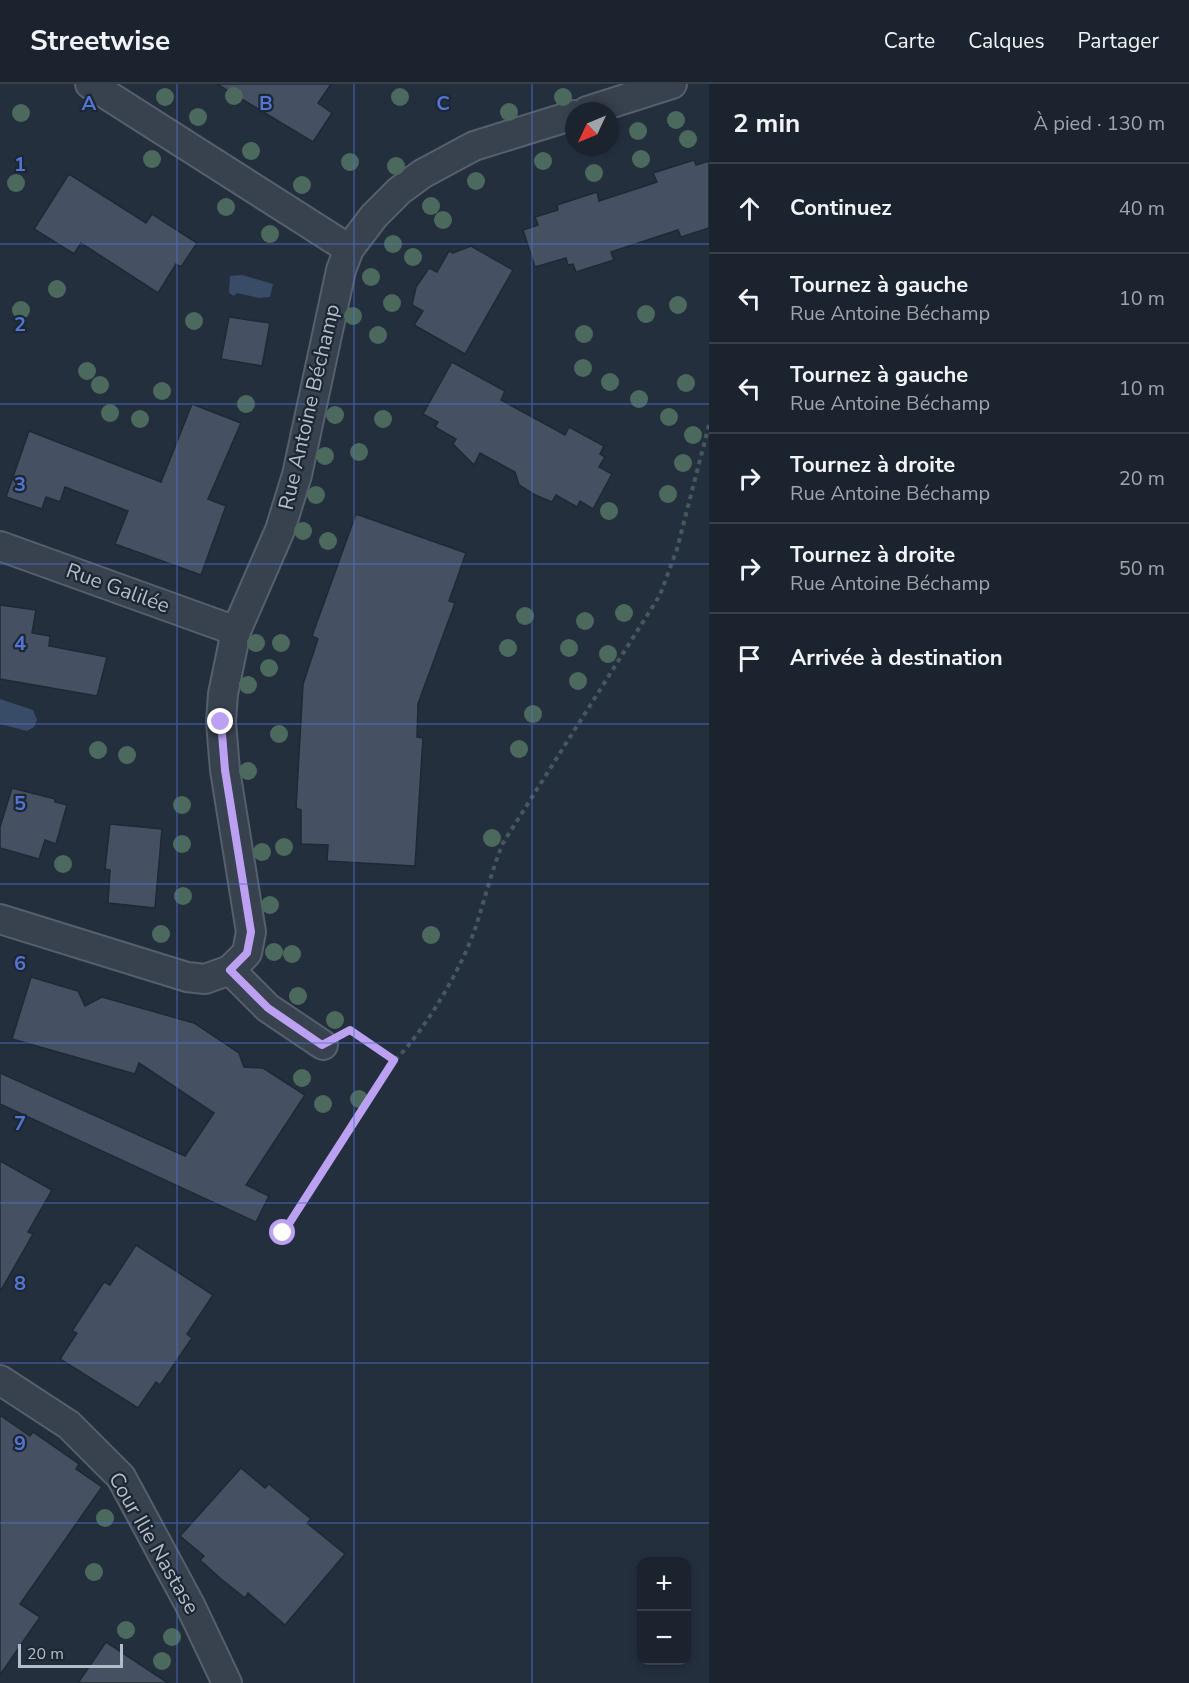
<!DOCTYPE html>
<html lang="fr">
<meta charset="utf-8">
<style>
body{margin:0;font-family:"Nunito Sans",sans-serif;background:#282f3a;color:#f1f3f6}
.controls{position:absolute;right:18px;bottom:18px;display:grid;overflow:hidden;border-radius:12px;box-shadow:0 3px 9px #0003}
.controls button{width:54px;height:54px;display:grid;place-items:center;padding:0;border:0;border-bottom:2px solid #39404a;background:#1b232e;color:#f1f3f6;font:30px sans-serif}
.compass{position:absolute;left:565px;top:18px;width:54px;height:54px;border-radius:50%;background:#1b232e;box-shadow:0 3px 9px #0003;rotate:226deg}
.scale{position:absolute;left:18px;bottom:15px;width:105px;box-sizing:border-box;padding-left:6px;border:3px solid #b4bcc9;border-top:0;font-size:16px;line-height:21px;white-space:nowrap;color:#b4bcc9;-webkit-text-stroke:4px #1d2633;paint-order:stroke}
.stop{position:absolute;width:18px;height:18px;margin:-14px;border:4px solid #bca0f2;border-radius:50%;background:#fff}
.stop.end{background:#bca0f2;border-color:#fff;box-shadow:0 2px 6px #0008}
.list{margin:0;padding:0;list-style:none}
h2{display:flex;justify-content:space-between;align-items:center;height:78px;margin:0;padding:0 24px;font-size:26px}
h2 small{font-size:20px;font-weight:400;color:#a0a4aa}
.list li{display:grid;grid-template-columns:39px 1fr auto;gap:18px;align-items:center;box-sizing:border-box;height:90px;padding:0 24px;border-top:2px solid #39404a}
.list b{display:block;font-size:22px;white-space:nowrap}
.list p{margin:0;font-size:20px;white-space:nowrap;color:#a0a4aa}
.list em{font-size:20px;font-style:normal;color:#a0a4aa}
.icon{flex:none;width:33px;height:33px;fill:none;stroke:currentColor;stroke-width:2;stroke-linecap:round;stroke-linejoin:round}
.map{position:relative;flex:none;width:709px;height:1599px;overflow:hidden}
header{display:flex;align-items:center;gap:36px;box-sizing:border-box;height:84px;padding:0 30px;background:#1b232e;border-bottom:2px solid #39404a}
header strong{font-size:28px}
nav{display:flex;gap:33px;margin-inline-start:auto;font-size:21px}
main{display:flex}
aside{flex:1;background:#1b232e}
.map>svg:first-child{display:block}
.water{fill:#394c67}
.building{fill:#455162;stroke:#1f2835;stroke-width:1.5}
.lines{fill:none;stroke-linecap:round;stroke-linejoin:round}
.minor-casing{stroke:#565f6c;stroke-width:32}
.path{stroke:#44595c;stroke-width:4;stroke-dasharray:4.5 4.5;stroke-linecap:butt}
.minor{stroke:#38414e;stroke-width:28}
.tree{fill:#4b6a5d}
.route{stroke:#bca0f2;stroke-width:8}
.grid{fill:none;stroke:#5274d3;stroke-width:1.5;stroke-opacity:0.55}
.labels{text-anchor:middle;stroke-width:4.5;stroke-linejoin:round;paint-order:stroke}
.street-label{font-size:21px;fill:#b4bcc9;stroke:#1d2633}
.grid-label{font-size:20px;text-anchor:middle;font-weight:bold;fill:#5274d3;stroke:#1d2633;stroke-width:4.5;stroke-linejoin:round;paint-order:stroke}
</style>
<header>
<strong>Streetwise</strong>
<nav><a>Carte</a><a>Calques</a><a>Partager</a></nav>
</header>
<main>
<div class="map">
<svg width="709" height="1599" viewBox="0 0 709 1599">
<rect width="100%" height="100%" fill="#242f3e"/>
<g class="water">
<path d="M242 191 273 200 270 213 259 214 237 209 234 212 229 209 230 192Z"/>
<path d="M0 615 33 626 37 636 34 643 27 647 0 640Z"/>
</g>
<g class="building">
<path d="M217 0H331L318 19 332 29 313 58Z"/>
<path d="M694 76 696 81 709 77V144L681 153 678 146 611 168 614 176 576 188 573 180 568 181 566 174 535 183 523 146 538 141 535 133 558 126 557 121 597 108 599 117 657 98 653 89Z"/>
<path d="M69 90 146 139 152 130 197 159 181 183 176 180 158 209 81 159 74 170 34 145Z"/>
<path d="M471 162 513 186 465 270 414 241 423 227 412 221 416 203 429 184 437 188 449 167 453 169Z"/>
<path d="M229 233 270 239 262 282 221 275Z"/>
<path d="M452 278 505 307 501 316 565 351 569 343 604 362 600 370 605 373 599 383 612 390 593 425 580 417 577 423 556 411 552 418 535 411 519 401 515 388 480 369 474 381 453 360 456 355 435 343 438 338 423 330Z"/>
<path d="M192 320 241 339 208 415 226 422 201 491 115 460 128 427 65 403 60 418 46 413 42 425 6 413 29 347 161 398Z"/>
<path d="M356 430 466 469 449 517 455 519 418 620 417 653 423 654 415 782 327 777 328 761 301 760V726L296 724 303 600 318 555 312 552Z"/>
<path d="M0 521 36 526 32 549 50 552 49 562 107 573 97 612 0 595Z"/>
<path d="M12 704 55 715V718L67 721 56 760 45 756 39 775 0 764V743Z"/>
<path d="M110 740 162 745 155 824 108 819 110 786 105 785Z"/>
<path d="M31 893 78 907 85 922 102 913 194 939 239 969 244 983 263 984 305 1011 246 1101 269 1112 256 1138 0 1020V989L185 1072 214 1029 139 979 135 990 12 955Z"/>
<path d="M0 1077 52 1106 28 1148 33 1150 0 1208Z"/>
<path d="M136 1161 213 1211 187 1250 192 1254 160 1301 156 1298 138 1324 60 1275 77 1249 72 1247 104 1198 110 1201Z"/>
<path d="M0 1331 30 1352 33 1348 79 1380 76 1385 102 1403 20 1520 40 1533 0 1591Z"/>
<path d="M241 1384 265 1404 269 1400 311 1435 307 1439 345 1470 285 1541 248 1509 245 1514 221 1495 200 1476 204 1472 180 1452Z"/>
<path d="M106 1558 168 1599H78Z"/>
</g>
<g class="lines">
<g class="minor-casing">
<g id="minor">
<path d="M90 0 349 165"/>
<path d="M587 27 672 0"/>
<path d="M0 462 236 547"/>
<path d="M0 835 187 893 205 895 230 886"/>
<path d="M323 961 268 924 230 886 247 869 251 848 225 686 221 638 223 610 236 547 280 446 297 391 341 186 349 165 374 132 399 107 422 90 474 62 574 31"/>
<path d="M0 1296 69 1341 121 1393 190 1521 227 1599"/>
</g>
</g>
<g class="path">
<path d="M353 948 395 976"/>
<path d="M283 1150 395 976C425 947 463 882 476 842 485 814 492 786 503 759L660 511 677 465 709 341"/>
</g>
<use href="#minor" class="minor"/>
</g>
<g class="tree">
<circle cx="234" cy="12" r="9"/>
<circle cx="165" cy="13" r="9"/>
<circle cx="400" cy="13" r="9"/>
<circle cx="563" cy="13" r="9"/>
<circle cx="509" cy="28" r="9"/>
<circle cx="21" cy="29" r="9"/>
<circle cx="198" cy="33" r="9"/>
<circle cx="676" cy="36" r="9"/>
<circle cx="638" cy="47" r="9"/>
<circle cx="688" cy="55" r="9"/>
<circle cx="251" cy="67" r="9"/>
<circle cx="152" cy="75" r="9"/>
<circle cx="641" cy="75" r="9"/>
<circle cx="543" cy="77" r="9"/>
<circle cx="350" cy="78" r="9"/>
<circle cx="396" cy="82" r="9"/>
<circle cx="594" cy="89" r="9"/>
<circle cx="476" cy="97" r="9"/>
<circle cx="16" cy="99" r="9"/>
<circle cx="302" cy="101" r="9"/>
<circle cx="431" cy="122" r="9"/>
<circle cx="226" cy="123" r="9"/>
<circle cx="443" cy="136" r="9"/>
<circle cx="270" cy="150" r="9"/>
<circle cx="393" cy="160" r="9"/>
<circle cx="413" cy="173" r="9"/>
<circle cx="371" cy="193" r="9"/>
<circle cx="57" cy="205" r="9"/>
<circle cx="392" cy="219" r="9"/>
<circle cx="678" cy="221" r="9"/>
<circle cx="21" cy="226" r="9"/>
<circle cx="646" cy="230" r="9"/>
<circle cx="353" cy="232" r="9"/>
<circle cx="194" cy="237" r="9"/>
<circle cx="584" cy="250" r="9"/>
<circle cx="378" cy="251" r="9"/>
<circle cx="583" cy="284" r="9"/>
<circle cx="87" cy="287" r="9"/>
<circle cx="610" cy="298" r="9"/>
<circle cx="686" cy="299" r="9"/>
<circle cx="100" cy="301" r="9"/>
<circle cx="162" cy="307" r="9"/>
<circle cx="639" cy="315" r="9"/>
<circle cx="246" cy="320" r="9"/>
<circle cx="110" cy="329" r="9"/>
<circle cx="335" cy="331" r="9"/>
<circle cx="669" cy="333" r="9"/>
<circle cx="140" cy="335" r="9"/>
<circle cx="383" cy="335" r="9"/>
<circle cx="693" cy="351" r="9"/>
<circle cx="359" cy="368" r="9"/>
<circle cx="325" cy="372" r="9"/>
<circle cx="683" cy="379" r="9"/>
<circle cx="668" cy="410" r="9"/>
<circle cx="316" cy="411" r="9"/>
<circle cx="609" cy="427" r="9"/>
<circle cx="303" cy="447" r="9"/>
<circle cx="328" cy="457" r="9"/>
<circle cx="624" cy="529" r="9"/>
<circle cx="525" cy="532" r="9"/>
<circle cx="585" cy="537" r="9"/>
<circle cx="256" cy="559" r="9"/>
<circle cx="281" cy="559" r="9"/>
<circle cx="508" cy="564" r="9"/>
<circle cx="569" cy="564" r="9"/>
<circle cx="608" cy="570" r="9"/>
<circle cx="269" cy="584" r="9"/>
<circle cx="578" cy="597" r="9"/>
<circle cx="248" cy="601" r="9"/>
<circle cx="533" cy="630" r="9"/>
<circle cx="279" cy="650" r="9"/>
<circle cx="519" cy="665" r="9"/>
<circle cx="98" cy="666" r="9"/>
<circle cx="127" cy="671" r="9"/>
<circle cx="248" cy="687" r="9"/>
<circle cx="182" cy="721" r="9"/>
<circle cx="492" cy="754" r="9"/>
<circle cx="182" cy="760" r="9"/>
<circle cx="284" cy="763" r="9"/>
<circle cx="262" cy="768" r="9"/>
<circle cx="63" cy="780" r="9"/>
<circle cx="183" cy="812" r="9"/>
<circle cx="270" cy="821" r="9"/>
<circle cx="161" cy="850" r="9"/>
<circle cx="431" cy="851" r="9"/>
<circle cx="274" cy="868" r="9"/>
<circle cx="292" cy="870" r="9"/>
<circle cx="298" cy="912" r="9"/>
<circle cx="335" cy="936" r="9"/>
<circle cx="302" cy="994" r="9"/>
<circle cx="359" cy="1015" r="9"/>
<circle cx="323" cy="1020" r="9"/>
<circle cx="105" cy="1434" r="9"/>
<circle cx="94" cy="1488" r="9"/>
<circle cx="126" cy="1546" r="9"/>
<circle cx="172" cy="1553" r="9"/>
<circle cx="162" cy="1577" r="9"/>
</g>
<g class="lines">
<path class="route" d="M221 638 225 686 251 848 247 869 230 886 268 924 322 961 350 946 394 976 283 1149"/>
</g>
<path class="grid" d="M177 0V1599M354 0V1599M532 0V1599M0 160H709M0 320H709M0 480H709M0 640H709M0 800H709M0 959H709M0 1119H709M0 1279H709M0 1439H709"/>
<g class="labels">
<g class="street-label">
<text transform="translate(309 323) rotate(-77)" y="7">Rue Antoine Béchamp</text>
<text transform="translate(118 504) rotate(20)" y="7">Rue Galilée</text>
<text transform="translate(154 1459) rotate(60)" y="7">Cour Ilie Nastase</text>
</g>
</g>
<g class="grid-label">
<text x="89" y="26">A</text>
<text x="266" y="26">B</text>
<text x="443" y="26">C</text>
<text x="20" y="87">1</text>
<text x="20" y="247">2</text>
<text x="20" y="407">3</text>
<text x="20" y="566">4</text>
<text x="20" y="726">5</text>
<text x="20" y="886">6</text>
<text x="20" y="1046">7</text>
<text x="20" y="1206">8</text>
<text x="20" y="1366">9</text>
</g>
</svg>
<div class="controls">
<button>+</button>
<button>−</button>
</div>
<svg class="compass" viewBox="-18 -18 36 36"><path d="M0-13l5 13h-10z" fill="#e53935"/><path d="M0 13l5-13h-10z" fill="#a0a4aa"/></svg>
<div class="scale">20 m</div>
<div class="stop" style="left:283px;top:1149px"></div>
<div class="stop end" style="left:221px;top:638px"></div>
</div>
<aside>
<h2>2 min<small>À pied · 130 m</small></h2>
<ul class="list">
<li><svg class="icon" aria-label="ahead" viewBox="0 0 24 24"><path d="M12 20V5M6 11l6-6 6 6"/></svg><div><b>Continuez</b></div><em>40 m</em></li>
<li><svg class="icon" aria-label="left" viewBox="0 0 24 24"><path d="M17 20v-9H6M10 6l-5 5 5 5"/></svg><div><b>Tournez à gauche</b><p>Rue Antoine Béchamp</p></div><em>10 m</em></li>
<li><svg class="icon" aria-label="left" viewBox="0 0 24 24"><path d="M17 20v-9H6M10 6l-5 5 5 5"/></svg><div><b>Tournez à gauche</b><p>Rue Antoine Béchamp</p></div><em>10 m</em></li>
<li><svg class="icon" aria-label="right" viewBox="0 0 24 24"><path d="M7 20v-9h11M14 6l5 5-5 5"/></svg><div><b>Tournez à droite</b><p>Rue Antoine Béchamp</p></div><em>20 m</em></li>
<li><svg class="icon" aria-label="right" viewBox="0 0 24 24"><path d="M7 20v-9h11M14 6l5 5-5 5"/></svg><div><b>Tournez à droite</b><p>Rue Antoine Béchamp</p></div><em>50 m</em></li>
<li><svg class="icon" aria-label="arrive" viewBox="0 0 24 24"><path d="M6 21V4h12l-3 4 3 4H6"/></svg><div><b>Arrivée à destination</b></div></li>
</ul>
</aside>
</main>
